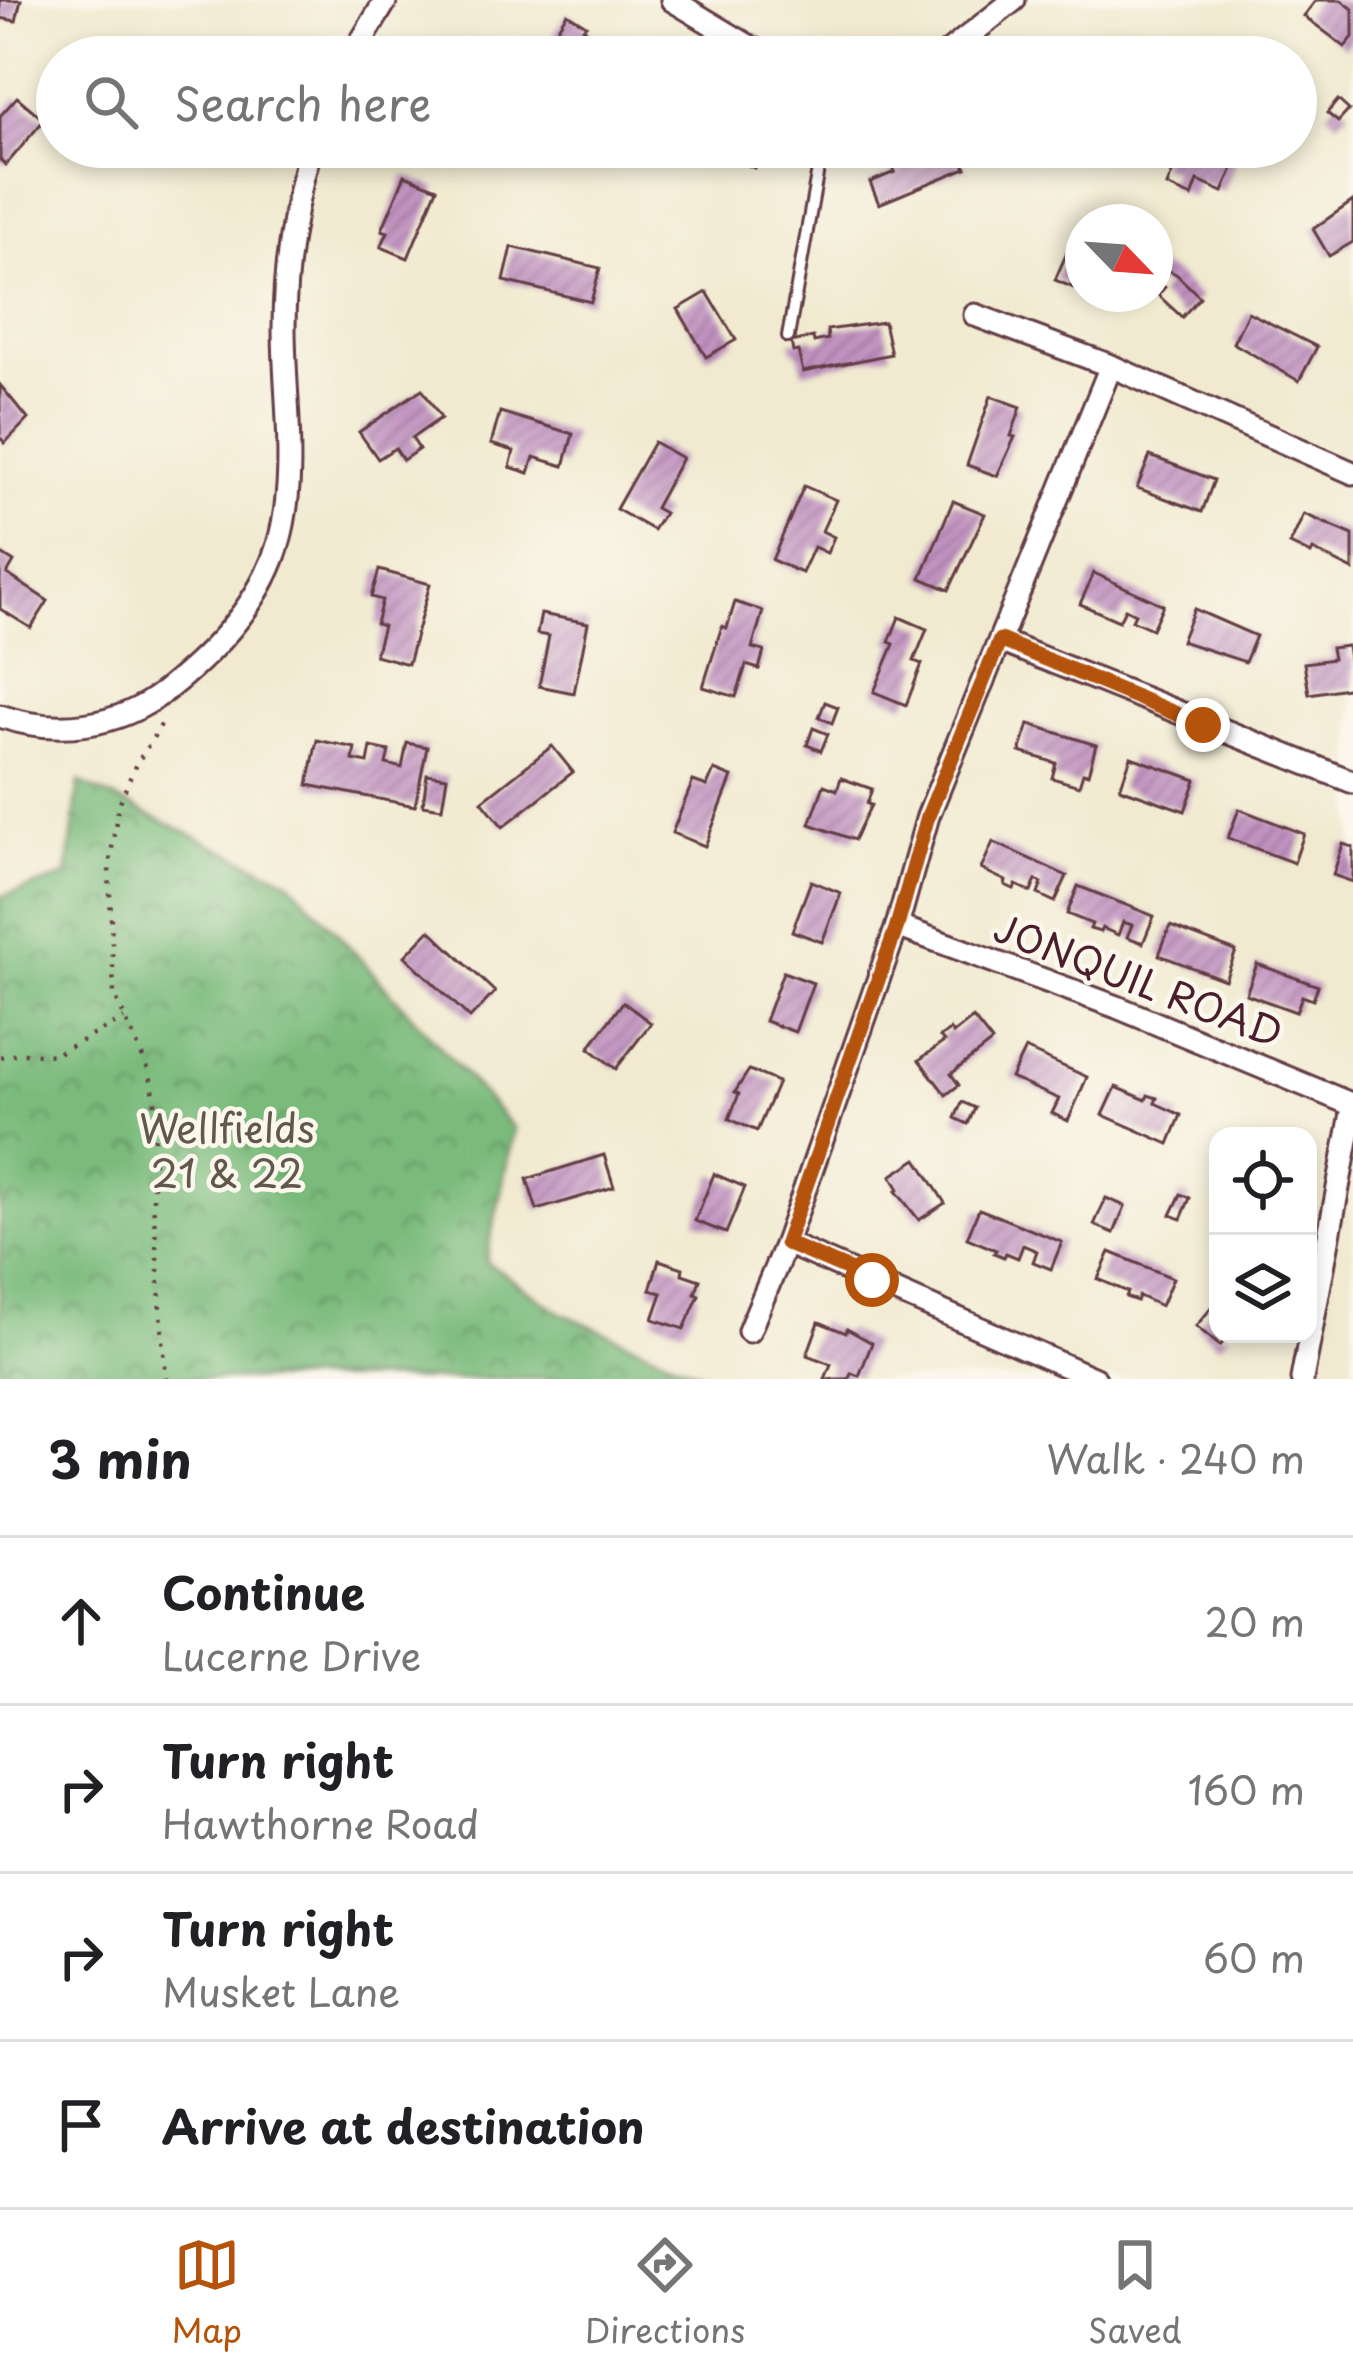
<!DOCTYPE html>
<meta charset="utf-8">
<style>
body{margin:0;font-family:"Playpen Sans",sans-serif;background:#f2f2f2;color:#202124}
.controls{position:absolute;right:36px;bottom:36px;display:grid;overflow:hidden;border-radius:24px;box-shadow:0 6px 18px #0003}
.controls button{width:108px;height:108px;display:grid;place-items:center;padding:0;border:0;border-bottom:3px solid #e0e0e0;background:#fff;color:#202124;font:60px sans-serif}
.compass{position:absolute;left:1065px;top:204px;width:108px;height:108px;border-radius:50%;background:#fff;box-shadow:0 6px 18px #0003;rotate:115deg}
.stop{position:absolute;width:36px;height:36px;margin:-27px;border:9px solid #b45309;border-radius:50%;background:#fff}
.stop.end{background:#b45309;border-color:#fff;box-shadow:0 3px 12px #0008}
.list{margin:0;padding:0;list-style:none}
h2{display:flex;justify-content:space-between;align-items:center;height:156px;margin:0;padding:0 48px;font-size:51px}
h2 small{font-size:39px;font-weight:400;color:#757577}
.list li{display:grid;grid-template-columns:78px 1fr auto;gap:36px;align-items:center;box-sizing:border-box;height:168px;padding:0 48px;border-top:3px solid #e0e0e0}
.list b{display:block;font-size:45px;white-space:nowrap}
.list p{margin:0;font-size:39px;white-space:nowrap;color:#757577}
.list em{font-size:39px;font-style:normal;color:#757577}
.icon{flex:none;width:66px;height:66px;fill:none;stroke:currentColor;stroke-width:2;stroke-linecap:round;stroke-linejoin:round}
.map{position:relative;flex:none;width:1353px;height:1379px;overflow:hidden}
.search{position:absolute;background:#fff;box-shadow:0 6px 18px #0003;left:36px;right:36px;top:36px;height:132px;display:flex;align-items:center;gap:30px;box-sizing:border-box;padding:0 42px;border-radius:66px;color:#757577;font-size:45px}
.sheet{height:828px;background:#fff}
nav{display:flex;justify-content:space-around;align-items:center;box-sizing:border-box;height:168px;border-top:3px solid #e0e0e0;background:#fff;font-size:33px;color:#757577}
nav a{display:grid;justify-items:center;gap:6px}
nav .on{color:#b45309}
.map>svg:first-child{display:block}
.forest{fill:url(#forest-crowns);stroke:#626d54;stroke-width:3}
.building{fill:url(#building-hatch)}
.lines{fill:none;stroke-linecap:round;stroke-linejoin:round}
.service-casing{stroke:#633d44;stroke-width:16}
.minor-casing{stroke:#633d44;stroke-width:27}
.path{stroke:#633d44;stroke-width:4.5;stroke-dasharray:3 9;stroke-linecap:butt}
.service{stroke:#fff;stroke-width:10}
.minor{stroke:#fff;stroke-width:21}
.route{stroke:#b45309;stroke-width:15}
.labels{text-anchor:middle;stroke-width:9;stroke-linejoin:round;paint-order:stroke}
.street-label{font-size:39px;fill:#4a1f2b;stroke:#fbf7ec}
.park-label{font-size:39px;fill:#61574a;stroke:#fbf7ec}
</style>
<div class="map">
<svg width="1353" height="1379" viewBox="0 0 1353 1379">
<defs>
<pattern id="forest-crowns" width="20" height="18" patternUnits="userSpaceOnUse" patternTransform="scale(3)"><rect width="20" height="18" fill="#7abb7c"/><path d="M2 6a3 3 0 1 1 6 0M12 15a3 3 0 1 1 6 0" fill="none" stroke="#669766"/></pattern>
<pattern id="building-hatch" width="6" height="6" patternUnits="userSpaceOnUse" patternTransform="scale(3)"><rect width="6" height="6" fill="#c193c1"/><path d="M-1 1l2-2M0 6l6-6M5 7l2-2" fill="none" stroke="#9f779d"/></pattern>
</defs>
<rect width="100%" height="100%" fill="#fbf7ec"/>
<filter id="ink" filterUnits="userSpaceOnUse"><feTurbulence type="fractalNoise" baseFrequency=".00833" numOctaves="2"/><feDisplacementMap in="SourceGraphic" scale="24" xChannelSelector="R" yChannelSelector="G"/><feConvolveMatrix kernelMatrix="1 2 1 2 8 2 1 2 1" color-interpolation-filters="sRGB"/></filter>
<filter id="wash" filterUnits="userSpaceOnUse"><feTurbulence type="fractalNoise" baseFrequency=".004" numOctaves="4" result="noise"/><feDisplacementMap in="SourceGraphic" scale="48" xChannelSelector="R" yChannelSelector="G"/><feGaussianBlur stdDeviation="2.7" result="paint"/><feColorMatrix in="noise" values="0 0 0 0 0 0 0 0 0 0 0 0 0 0 0 0 0 1.4 0 .05"/><feComposite in="paint" operator="in"/></filter>
<g filter="url(#wash)">
<rect width="100%" height="100%" fill="#f1ead0"/>
<path class="forest" d="M79 782 290 881 514 1129 486 1262 561 1313 714 1379H0V897L67 876Z"/>
<g id="blocks">
<g class="building">
<path d="M0 0H21L16 21 0 18Z"/>
<path d="M1316 0H1341L1353 9V37L1345 47 1304 16Z"/>
<path d="M567 13 586 25 583 28 628 57H561L565 50 550 40Z"/>
<path d="M451 41 491 57H445Z"/>
<path d="M17 97 44 120 6 165 0 160V116Z"/>
<path d="M1338 100 1349 110 1338 122 1327 113Z"/>
<path d="M708 147H763L754 168Z"/>
<path d="M905 147H958L966 168 879 204 870 182 895 172 887 154Z"/>
<path d="M1166 147H1207L1237 159 1223 192 1198 181 1192 197 1167 186 1173 171 1159 165Z"/>
<path d="M405 175 437 188 408 258 381 247 388 232 382 230Z"/>
<path d="M1353 201V242L1329 256 1313 229Z"/>
<path d="M512 247 600 268 591 302 504 281Z"/>
<path d="M1069 248 1083 254V292L1055 280Z"/>
<path d="M1155 264 1176 274 1200 297 1182 317 1158 295 1165 287 1155 283Z"/>
<path d="M707 292 736 340 706 357 678 309Z"/>
<path d="M1248 312 1317 347 1299 381 1233 343Z"/>
<path d="M884 322 891 354 803 372 798 351 793 352 791 342 813 337 814 342 828 339 827 330Z"/>
<path d="M0 385 28 419 5 443 0 437Z"/>
<path d="M422 389 441 418 412 438 419 449 403 460 395 448 378 459 359 432Z"/>
<path d="M991 396 1021 407 1011 436 1015 437 997 476 967 465Z"/>
<path d="M500 412 573 434 564 466 534 457 529 473 510 467 514 451 491 444Z"/>
<path d="M654 442 682 458 655 508 664 513 653 530 616 509Z"/>
<path d="M1150 456 1214 480 1202 512 1137 488Z"/>
<path d="M804 486 836 500 822 531 834 537 827 553 814 547 802 573 772 560Z"/>
<path d="M953 501 985 514 949 590 921 578Z"/>
<path d="M1304 514 1353 535V570L1313 550 1311 554 1290 544Z"/>
<path d="M0 553 14 562 7 574 48 601 31 628 0 609Z"/>
<path d="M379 570 430 584 408 664 375 655 383 626 376 624 382 600 371 597Z"/>
<path d="M1094 573 1163 605 1152 629 1132 620 1135 614 1125 609 1119 621 1080 604Z"/>
<path d="M735 602 763 611 752 648 764 651 759 669 746 665 736 697 703 687 722 626 727 628Z"/>
<path d="M1194 609 1256 636 1245 662 1181 641Z"/>
<path d="M541 614 588 623 574 693 539 686 549 636 537 634Z"/>
<path d="M899 617 927 629 914 661 922 664 906 705 874 692 894 644 889 642Z"/>
<path d="M1347 646 1349 659 1353 658V687L1309 694 1304 663 1333 659 1331 648Z"/>
<path d="M825 702 838 707 832 723 819 717Z"/>
<path d="M1029 724 1096 745 1088 774 1083 773 1079 786 1052 778 1056 763 1020 752Z"/>
<path d="M813 728 828 734 821 751 807 745Z"/>
<path d="M317 740 355 748 353 760 368 763 371 747 389 751 386 764 402 768 407 743 427 747 415 806 308 785Z"/>
<path d="M552 746 573 772 503 827 482 801Z"/>
<path d="M1131 757 1196 780 1185 811 1120 788Z"/>
<path d="M714 770 732 777 705 846 672 833 693 781 707 786Z"/>
<path d="M427 774 447 777 442 808 423 805Z"/>
<path d="M841 778 872 789 867 804 871 805 854 840 810 824 824 785 837 790Z"/>
<path d="M1239 809 1304 834 1294 863 1228 838Z"/>
<path d="M993 842 1067 876 1055 902 1038 894 1042 883 1036 880 1031 892 1016 885 1014 889 1005 885 1006 881 981 869Z"/>
<path d="M1343 844 1353 847V882L1333 875Z"/>
<path d="M811 881 841 893 822 942 792 931Z"/>
<path d="M1078 886 1154 916 1143 943 1127 937 1132 925 1123 922 1118 935 1102 928 1100 932 1090 929 1092 924 1067 914Z"/>
<path d="M1170 926 1236 951 1225 980 1159 955Z"/>
<path d="M430 930 495 992 470 1018 405 956Z"/>
<path d="M1257 964 1318 986 1313 1000 1302 996 1296 1012 1246 994Z"/>
<path d="M783 972 813 983 795 1032 765 1021Z"/>
<path d="M623 1002 651 1023 616 1069 589 1048Z"/>
<path d="M973 1018 992 1042 951 1074 959 1085 946 1095 919 1060 944 1042 940 1037 950 1030 953 1034Z"/>
<path d="M1025 1049 1087 1077 1068 1121 1052 1113 1059 1099 1011 1078Z"/>
<path d="M749 1070 778 1082 757 1131 729 1119 739 1094 735 1092Z"/>
<path d="M1116 1087 1146 1100 1148 1095 1157 1098 1155 1103 1181 1115 1169 1144 1103 1115Z"/>
<path d="M962 1102 975 1108 968 1124 955 1118Z"/>
<path d="M604 1155 614 1187 537 1210 527 1179Z"/>
<path d="M917 1159 945 1203 919 1220 896 1191 899 1189 891 1176Z"/>
<path d="M714 1174 745 1187 726 1233 695 1221Z"/>
<path d="M1181 1194 1190 1198 1181 1219 1171 1215Z"/>
<path d="M1106 1198 1125 1206 1114 1233 1094 1225Z"/>
<path d="M979 1209 1062 1242 1051 1269 1033 1262 1037 1251 1023 1245 1018 1258 1006 1253 1004 1257 994 1253 996 1250 967 1238Z"/>
<path d="M1110 1252 1173 1278 1161 1306 1139 1296 1137 1301 1126 1297 1128 1292 1098 1279Z"/>
<path d="M659 1260 683 1268 682 1274 700 1280 695 1293 699 1295 684 1329 653 1319 662 1293 650 1290Z"/>
<path d="M1218 1300V1334H1230L1220 1346 1196 1326Z"/>
<path d="M819 1322 846 1333 847 1329 872 1343 859 1376 851 1373 849 1379H825L831 1364 807 1355Z"/>
</g>
</g>
</g>
<g filter="url(#ink)">
<use href="#blocks" fill-opacity="0" stroke="#633d44" stroke-width="3"/>
<g class="lines">
<g class="service-casing">
<path id="service" d="M788 337 822 147"/>
</g>
<g class="minor-casing">
<g id="minor">
<path d="M672 0 767 57"/>
<path d="M352 57 386 0"/>
<path d="M942 57 1014 0"/>
<path d="M975 315 1111 366 1353 473"/>
<path d="M1000 641 1353 782"/>
<path d="M0 716C55 735 118 728 165 691 212 654 258 607 277 548 299 479 284 399 284 328 284 268 294 205 311 147"/>
<path d="M897 926 1117 1007 1353 1105"/>
<path d="M786 1243 1095 1379"/>
<path d="M749 1331 786 1243 897 926 928 816 1111 366"/>
<path d="M1302 1379 1353 1108"/>
</g>
</g>
<g class="path">
<path d="M161 725 134 768 118 807 109 868 114 994 149 1071 155 1099 153 1202 166 1379"/>
<path d="M0 1057 22 1053 54 1055 124 1019"/>
</g>
<use href="#service" class="service"/>
<use href="#minor" class="minor"/>
</g>
</g>
<g class="lines" filter="url(#ink)">
<path class="route" d="M872 1280 786 1243 897 926 928 816 1000 640 1203 725"/>
</g>
<g class="labels">
<g class="street-label">
<text transform="translate(1138 981) rotate(21)" y="14">JONQUIL ROAD</text>
</g>
<g class="park-label">
<text x="227" y="1143">Wellfields<tspan x="227" dy="45">21 &amp; 22</tspan></text>
</g>
</g>
</svg>
<div class="controls">
<button><svg class="icon" aria-label="locate" viewBox="0 0 24 24"><circle cx="12" cy="12" r="6"/><path d="M12 2v4M12 18v4M2 12h4M18 12h4"/></svg></button>
<button><svg class="icon" aria-label="layers" viewBox="0 0 24 24"><path d="M12 4l9 5-9 5-9-5zM3 14l9 5 9-5"/></svg></button>
</div>
<svg class="compass" viewBox="-18 -18 36 36"><path d="M0-13l5 13h-10z" fill="#e53935"/><path d="M0 13l5-13h-10z" fill="#757577"/></svg>
<div class="stop" style="left:872px;top:1280px"></div>
<div class="stop end" style="left:1203px;top:725px"></div>
<div class="search"><svg class="icon" aria-label="search" viewBox="0 0 24 24"><circle cx="10" cy="10" r="6"/><path d="M15 15l6 6"/></svg>Search here</div>
</div>
<section class="sheet">
<h2>3 min<small>Walk · 240 m</small></h2>
<ul class="list">
<li><svg class="icon" aria-label="ahead" viewBox="0 0 24 24"><path d="M12 20V5M6 11l6-6 6 6"/></svg><div><b>Continue</b><p>Lucerne Drive</p></div><em>20 m</em></li>
<li><svg class="icon" aria-label="right" viewBox="0 0 24 24"><path d="M7 20v-9h11M14 6l5 5-5 5"/></svg><div><b>Turn right</b><p>Hawthorne Road</p></div><em>160 m</em></li>
<li><svg class="icon" aria-label="right" viewBox="0 0 24 24"><path d="M7 20v-9h11M14 6l5 5-5 5"/></svg><div><b>Turn right</b><p>Musket Lane</p></div><em>60 m</em></li>
<li><svg class="icon" aria-label="arrive" viewBox="0 0 24 24"><path d="M6 21V4h12l-3 4 3 4H6"/></svg><div><b>Arrive at destination</b></div></li>
</ul>
</section>
<nav>
<a class="on"><svg class="icon" aria-label="map" viewBox="0 0 24 24"><path d="M3 6l6-2 6 2 6-2v14l-6 2-6-2-6 2zM9 4v14M15 6v14"/></svg>Map</a>
<a><svg class="icon" aria-label="directions" viewBox="0 0 24 24"><path d="M12 3l9 9-9 9-9-9zM9 14v-3h6M13 9l2 2-2 2"/></svg>Directions</a>
<a><svg class="icon" aria-label="saved" viewBox="0 0 24 24"><path d="M7 4h10v16l-5-4-5 4z"/></svg>Saved</a>
</nav>
